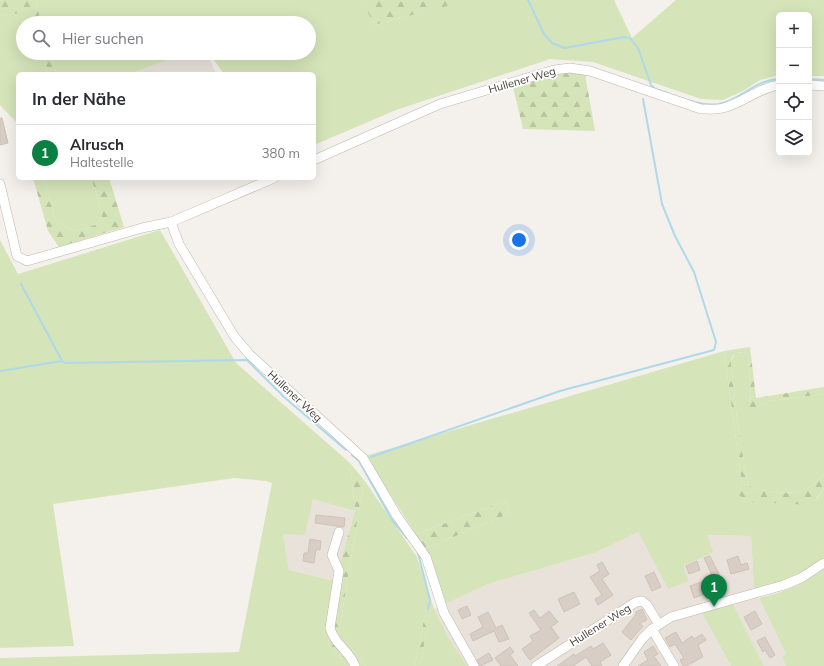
<!DOCTYPE html>
<html lang="de">
<meta charset="utf-8">
<style>
body{margin:0;font-family:Mulish,sans-serif;background:#f2f2f3;color:#2b2b33}
.controls{position:absolute;right:12px;top:12px;display:grid;overflow:hidden;border-radius:6px;box-shadow:0 4px 16px #0002}
.controls button{width:36px;height:36px;display:grid;place-items:center;padding:0;border:0;border-bottom:1px solid #e1e1e2;background:#fff;color:#2b2b33;font:20px sans-serif}
.you{position:absolute;left:519px;top:240px;width:14px;height:14px;margin:-10px;border:3px solid #fff;border-radius:50%;background:#1a73e8;box-shadow:0 0 0 6px #1a73e833}
.badge{display:grid;place-items:center;width:26px;height:26px;border-radius:50%;background:#0b8043;color:#fff;font-size:13px;font-weight:700}
.pin{position:absolute;translate:-50% -33px;filter:drop-shadow(0 1px 2px #0008)}
.pin::after{content:'';position:absolute;top:21px;width:14px;height:12px;background:inherit;clip-path:polygon(0 0,100% 0,50% 100%)}
.list{margin:0;padding:0;list-style:none}
h2{display:flex;justify-content:space-between;align-items:center;height:52px;margin:0;padding:0 16px;font-size:17px}
h2 small{font-size:13px;font-weight:400;color:#7c7c81}
.list li{display:grid;grid-template-columns:26px 1fr auto;gap:12px;align-items:center;box-sizing:border-box;height:56px;padding:0 16px;border-top:1px solid #e1e1e2}
.list b{display:block;font-size:15px;white-space:nowrap}
.list p{margin:0;font-size:13px;white-space:nowrap;color:#7c7c81}
.list em{font-size:13px;font-style:normal;color:#7c7c81}
.icon{flex:none;width:22px;height:22px;fill:none;stroke:currentColor;stroke-width:2;stroke-linecap:round;stroke-linejoin:round}
.map{position:relative;flex:none;width:824px;height:666px;overflow:hidden}
.search{position:absolute;background:#fff;box-shadow:0 4px 16px #0002;left:16px;top:16px;width:300px;height:44px;display:flex;align-items:center;gap:10px;box-sizing:border-box;padding:0 14px;border-radius:22px;color:#7c7c81;font-size:15px}
.panel{position:absolute;background:#fff;box-shadow:0 4px 16px #0002;left:16px;top:72px;width:300px;height:108px;border-radius:6px}
.map>svg:first-child{display:block}
.residential{fill:#e8e2da}
.grass{fill:#d5e4b9}
.forest{fill:url(#forest-firs)}
.lines{fill:none;stroke-linecap:round;stroke-linejoin:round}
.stream{stroke:#afd9ea;stroke-width:2}
.building{fill:#d8cec5;stroke:#cfc3b6}
.minor-casing{stroke:#bfb7af;stroke-width:10}
.minor{stroke:#fff;stroke-width:9}
.labels{text-anchor:middle;stroke-width:3.5;stroke-linejoin:round;paint-order:stroke}
.street-label{font-size:11px;fill:#48413a;stroke:#fff}
</style>
<div class="map">
<svg width="824" height="666" viewBox="0 0 824 666">
<defs>
<pattern id="forest-firs" width="22" height="20" patternUnits="userSpaceOnUse"><rect width="22" height="20" fill="#d5e4b9"/><path d="M5 1l3.5 6h-7zM16 11l3.5 6h-7z" fill="#b8c5a0"/></pattern>
</defs>
<rect width="100%" height="100%" fill="#f4f1ec"/>
<g class="residential">
<path d="M187 53H207L216 74H129Z"/>
<path d="M313 499 355 511 335 581 289 570 283 533 305 535Z"/>
<path d="M638 532 668 589 682 566 706 535 751 536 754 588 786 654 782 657 786 666H764L732 602 701 611 731 666H467L448 637 434 609 488 584 597 552Z"/>
</g>
<g class="grass">
<path d="M36 0H362L375 25 466 0H614L632 38 676 0H824V76H809V15H779V75L760 80 743 91 723 100 701 99 593 62 550 59 396 110 314 145V74H224L209 53H309V23H41Z"/>
<path d="M33 10 36 23H23V53H43L48 74H18L17 123 0 105V16Z"/>
<path d="M50 53H187L129 74H57Z"/>
<path d="M43 178H91L99 202 102 217 95 225 74 231 56 221Z"/>
<path d="M160 230 236 363 350 463 355 511 313 499 305 535 283 534 289 570 335 581 328 644 347 666H0V658L239 652 272 483 266 481 234 478 53 504 74 646 0 648V240L18 274Z"/>
<path d="M724 351 742 484 733 491 750 502 817 499 824 488V560L800 575 760 590 754 588 751 536 707 535 713 552 683 566 688 581 668 589 638 532 597 552 488 584 445 604 425 549 510 513 506 501 416 534 365 456Z"/>
<path d="M744 352 748 355 751 395 749 403 751 409 770 401 824 394V474C820 478 815 484 810 487 794 496 764 494 748 485L738 428 731 362 735 353Z"/>
<path d="M364 480 417 557 434 609 448 637 467 666H420L430 614H425L415 666H366L339 632Z"/>
<path d="M824 569V666H786L782 657 786 654 759 598C785 592 802 584 824 569Z"/>
<path d="M732 602 764 666H731L701 611Z"/>
</g>
<g class="forest">
<path d="M0 0H36L41 23H36L32 11 0 16Z"/>
<path d="M362 0H466V1L374 25Z"/>
<path d="M43 53H50L57 74H48Z"/>
<path d="M573 71 585 74 595 131 523 129 513 87 551 74Z"/>
<path d="M33 178H43L56 221 74 231 95 225 102 217 99 202 91 178H109L124 227 59 247 48 231Z"/>
<path d="M750 347 756 398 824 387V394L770 401 751 409H745V406L750 401 751 395 748 355 744 352C736 352 732 354 731 362L738 428 748 485C764 494 794 496 810 487 815 484 820 478 824 474V488L812 505 750 502 732 491 742 484 724 351Z"/>
<path d="M350 463 364 480 339 632 366 666H347L328 644 335 581 355 511Z"/>
<path d="M506 501 510 513 425 549 416 534Z"/>
<path d="M431 610 420 666H415L425 614Z"/>
</g>
<g class="lines">
<g class="stream">
<path d="M528 0 544 34 552 43 565 48 624 37 630 38 638 48 651 85 655 89C675 95 699 107 719 104 741 100 754 80 779 79"/>
<path d="M809 79 824 80"/>
<path d="M21 284 62 361 65 363 247 360 284 397 346 450"/>
<path d="M0 371 62 361"/>
<path d="M352 455 359 461 392 520 407 538"/>
<path d="M371 457 560 391 714 350 716 342 694 272 675 236 662 204 643 99"/>
<path d="M418 553 430 600 428 609"/>
</g>
</g>
<g class="building">
<path d="M0 118H2L8 143 0 145Z"/>
<path d="M316 515 345 518 344 527 315 523Z"/>
<path d="M310 539 321 541 320 550 316 549 314 563 303 561 304 553H308Z"/>
<path d="M710 556 721 578 715 581 704 558Z"/>
<path d="M738 556 741 565 747 563 749 569 731 574 727 560Z"/>
<path d="M697 561 700 570 689 574 686 566Z"/>
<path d="M602 562 609 574 602 579 613 595 598 605 595 599 602 595 590 577 600 571 597 565Z"/>
<path d="M654 572 661 587 652 591 645 576Z"/>
<path d="M704 581 708 593 694 598 690 586Z"/>
<path d="M574 592 580 604 564 612 558 599Z"/>
<path d="M467 606 471 615 462 619 458 610Z"/>
<path d="M642 609 647 620 639 624 643 626 631 640 622 632 636 614V612Z"/>
<path d="M534 610 540 618 549 611 558 622 551 627 559 638 530 660 522 649 533 641 530 636 541 630 529 613Z"/>
<path d="M755 611 762 624 751 630 744 617Z"/>
<path d="M488 612 496 628 502 625 509 639 499 642 494 631 473 641 470 634 483 627 478 617Z"/>
<path d="M676 632 682 643 692 636 694 639 702 634 706 640 698 645 703 657 686 666H683L680 660 684 658 675 644 670 647 665 638Z"/>
<path d="M765 637 775 655 770 658 765 650 763 652 757 641Z"/>
<path d="M603 643 611 655 600 662 602 666H592L586 657 573 666H557L574 654 575 656 591 646 593 649Z"/>
<path d="M653 646 658 654 654 656 661 666H638L648 660 644 652Z"/>
<path d="M510 647 514 652 510 655 518 666H501L495 658Z"/>
<path d="M489 653 493 660 480 666 477 660Z"/>
</g>
<g class="lines">
<g class="minor-casing">
<g id="minor">
<path d="M809 85 824 86"/>
<path d="M314 160 440 104 554 70 570 68 590 71 701 109C708 109 716 110 723 108 743 103 758 88 779 85"/>
<path d="M274 178 171 222 179 244 234 336 249 354 363 458 397 516 426 557 444 613 474 666"/>
<path d="M0 184 17 256 27 261 142 228 171 222"/>
<path d="M339 532 332 555 339 571 330 628C334 644 350 651 355 666"/>
<path d="M652 629 674 666"/>
<path d="M536 666 636 602 642 601 647 605 658 623"/>
<path d="M623 666 642 639 652 629 671 617 784 585 801 578 824 563"/>
</g>
</g>
<use href="#minor" class="minor"/>
</g>
<g class="labels">
<g class="street-label">
<text transform="translate(522 80) rotate(-16)" y="4">Hullener Weg</text>
<text transform="translate(295 396) rotate(43)" y="4">Hullener Weg</text>
<text transform="translate(600 625) rotate(-32)" y="4">Hullener Weg</text>
</g>
</g>
</svg>
<div class="controls">
<button>+</button>
<button>−</button>
<button><svg class="icon" aria-label="locate" viewBox="0 0 24 24"><circle cx="12" cy="12" r="6"/><path d="M12 2v4M12 18v4M2 12h4M18 12h4"/></svg></button>
<button><svg class="icon" aria-label="layers" viewBox="0 0 24 24"><path d="M12 4l9 5-9 5-9-5zM3 14l9 5 9-5"/></svg></button>
</div>
<div class="you"></div>
<div class="pin badge" style="left:714px;top:607px">1</div>
<div class="search"><svg class="icon" aria-label="search" viewBox="0 0 24 24"><circle cx="10" cy="10" r="6"/><path d="M15 15l6 6"/></svg>Hier suchen</div>
<section class="panel">
<h2>In der Nähe<small></small></h2>
<ul class="list">
<li><span class="badge">1</span><div><b>Alrusch</b><p>Haltestelle</p></div><em>380 m</em></li>
</ul>
</section>
</div>
